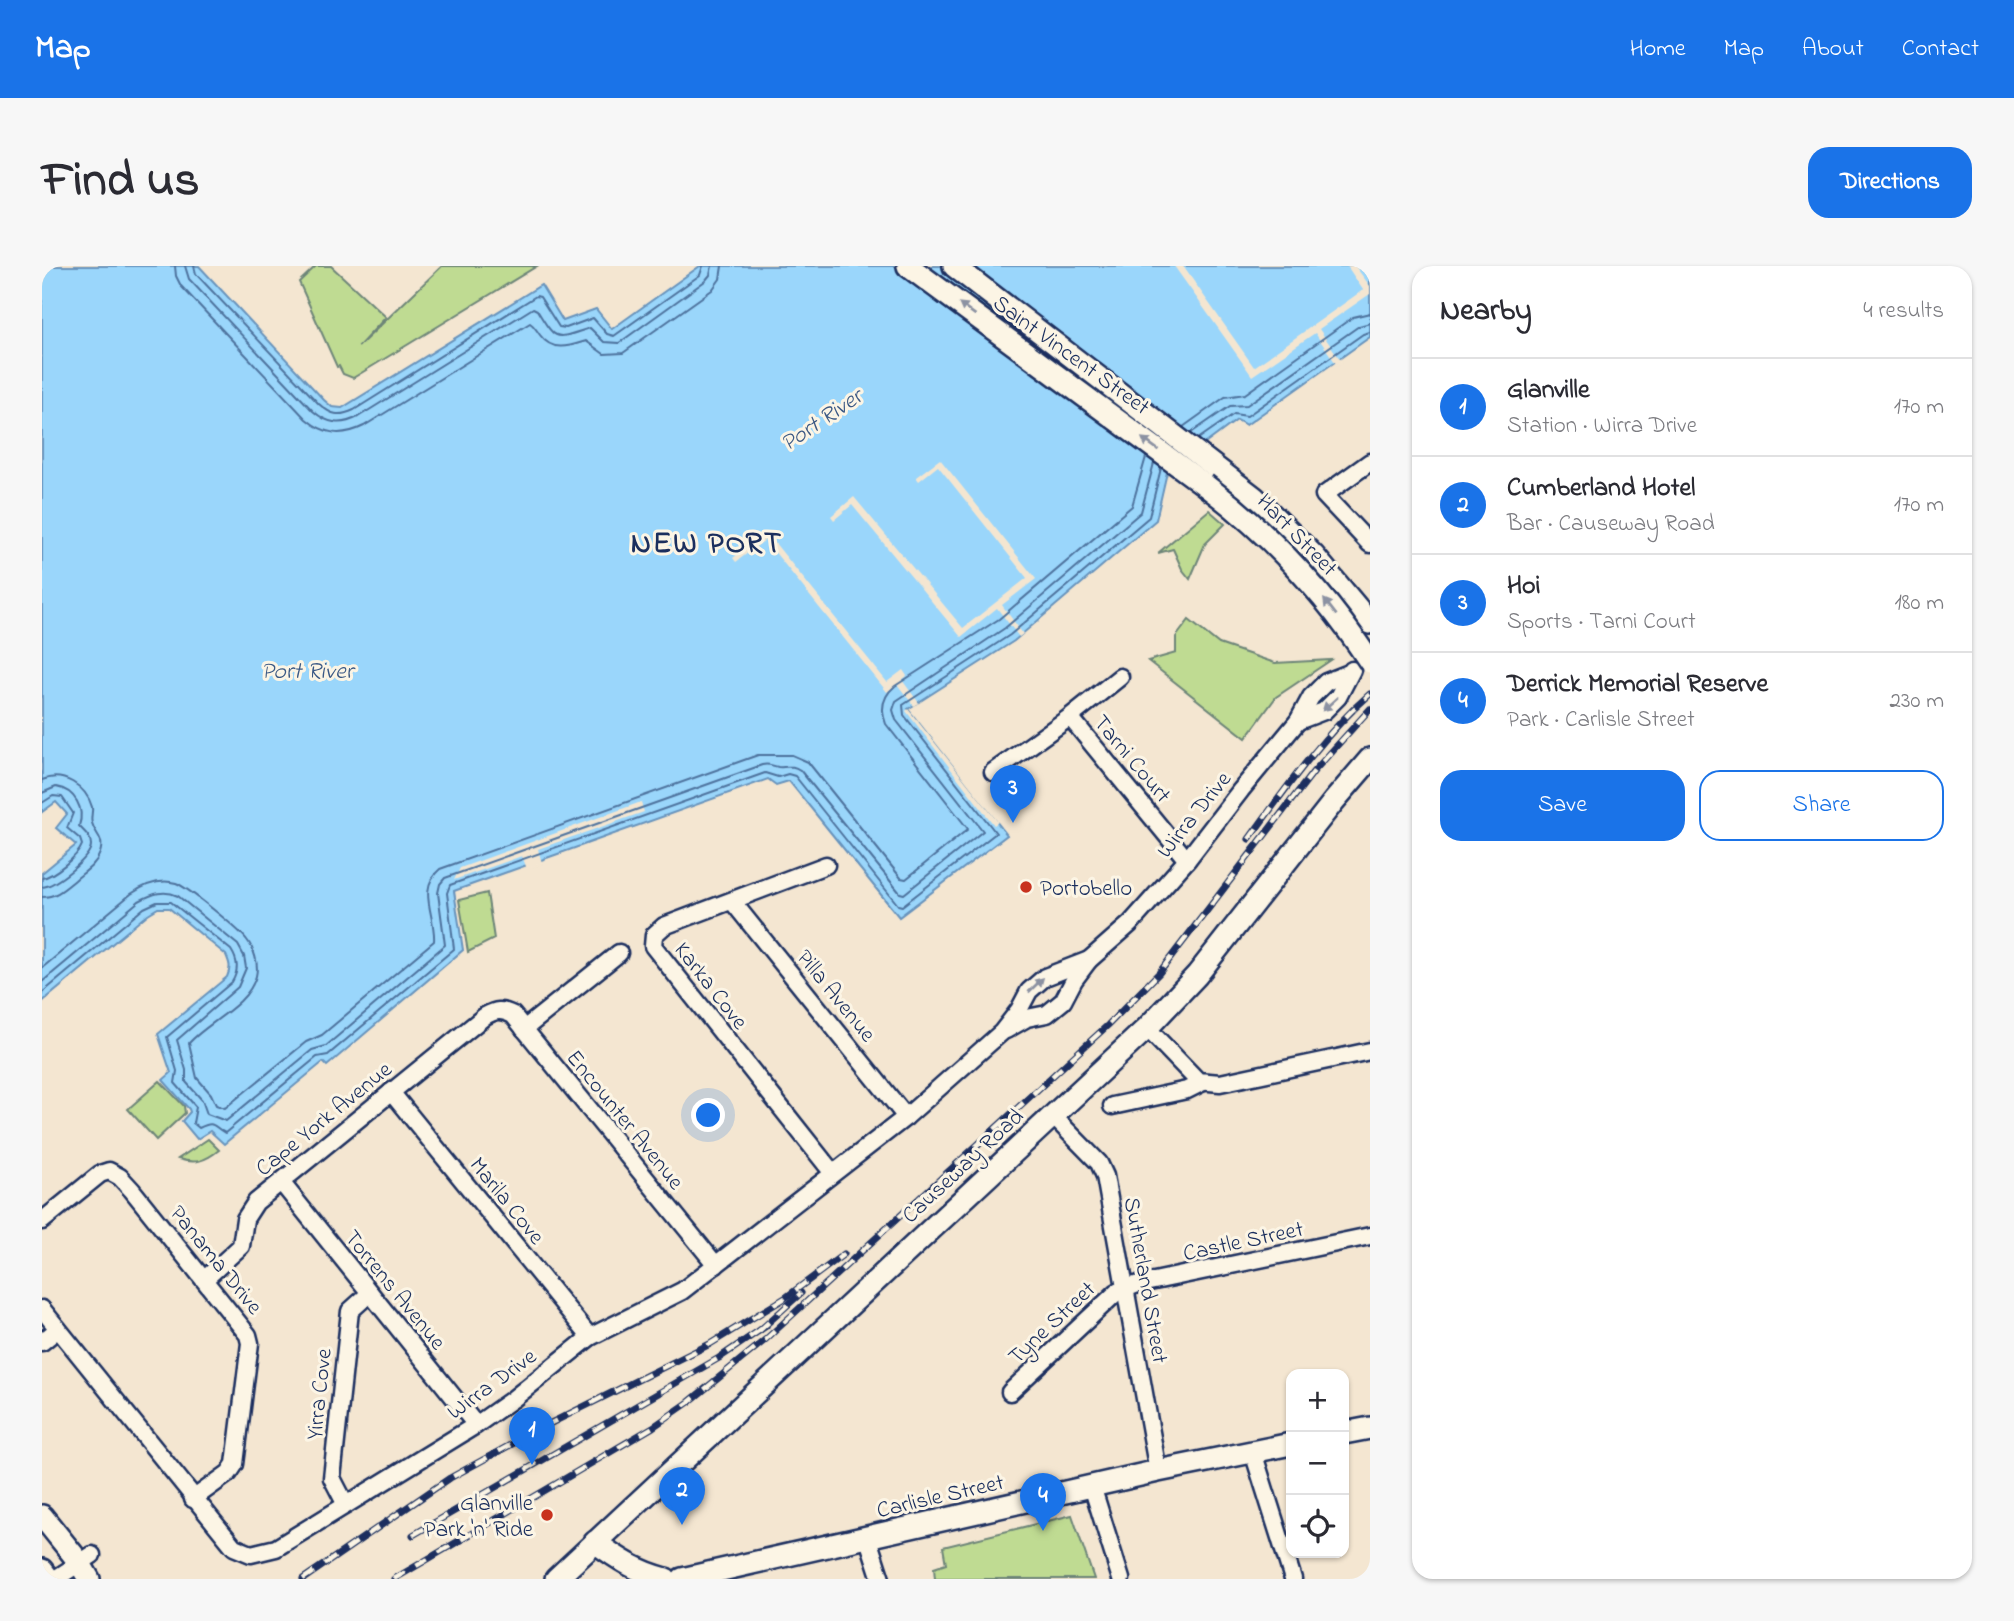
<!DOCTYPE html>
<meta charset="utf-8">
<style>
body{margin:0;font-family:"Indie Flower",sans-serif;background:#f7f7f7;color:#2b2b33}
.controls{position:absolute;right:21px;bottom:21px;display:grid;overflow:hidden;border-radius:14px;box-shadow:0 2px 5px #0004}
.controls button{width:63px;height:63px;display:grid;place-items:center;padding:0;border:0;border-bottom:2px solid #e1e1e2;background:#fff;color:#2b2b33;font:35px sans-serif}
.you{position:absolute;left:667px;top:850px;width:24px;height:24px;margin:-18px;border:5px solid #fff;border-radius:50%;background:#1a73e8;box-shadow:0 0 0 10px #1a73e833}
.badge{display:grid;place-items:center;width:46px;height:46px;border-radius:50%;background:#1a73e8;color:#fff;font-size:23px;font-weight:700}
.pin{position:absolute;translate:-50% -58px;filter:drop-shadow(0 2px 4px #0008)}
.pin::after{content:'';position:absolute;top:37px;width:24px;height:21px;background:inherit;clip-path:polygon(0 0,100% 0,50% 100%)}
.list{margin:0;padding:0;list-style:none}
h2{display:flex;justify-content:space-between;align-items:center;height:91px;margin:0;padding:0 28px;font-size:30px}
h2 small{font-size:23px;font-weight:400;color:#7c7c81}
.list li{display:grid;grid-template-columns:46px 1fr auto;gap:21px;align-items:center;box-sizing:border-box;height:98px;padding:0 28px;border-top:2px solid #e1e1e2}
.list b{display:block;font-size:26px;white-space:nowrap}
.list p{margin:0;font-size:23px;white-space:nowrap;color:#7c7c81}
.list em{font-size:23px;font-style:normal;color:#7c7c81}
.actions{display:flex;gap:14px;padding:21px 28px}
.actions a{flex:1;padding:16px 0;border:2px solid #1a73e8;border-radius:21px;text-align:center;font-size:24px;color:#1a73e8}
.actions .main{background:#1a73e8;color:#fff}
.icon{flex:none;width:38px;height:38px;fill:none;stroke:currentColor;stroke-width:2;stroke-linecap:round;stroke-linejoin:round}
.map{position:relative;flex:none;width:1328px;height:1313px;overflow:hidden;border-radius:21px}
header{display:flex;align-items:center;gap:42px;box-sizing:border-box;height:98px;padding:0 35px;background:#1a73e8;color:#fff}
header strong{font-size:33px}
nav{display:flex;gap:38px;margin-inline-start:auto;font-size:24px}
.intro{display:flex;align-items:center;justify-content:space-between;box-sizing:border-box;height:168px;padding:0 42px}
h1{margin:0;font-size:49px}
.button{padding:18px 32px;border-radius:21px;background:#1a73e8;color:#fff;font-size:24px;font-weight:700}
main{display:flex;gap:42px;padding:0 42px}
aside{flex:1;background:#fff;border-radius:21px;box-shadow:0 2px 5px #0004}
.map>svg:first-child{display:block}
.green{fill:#bfdb92;stroke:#6d8578;stroke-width:2}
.water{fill:#9ad6fb;stroke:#6793bc;stroke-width:2}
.pier{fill:#f4e6d1}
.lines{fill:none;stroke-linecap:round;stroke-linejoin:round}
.shore{stroke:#4e729d;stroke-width:2}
.street-casing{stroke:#1b2f5e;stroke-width:21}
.secondary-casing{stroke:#1b2f5e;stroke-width:26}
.street{stroke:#fcf5e5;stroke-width:16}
.secondary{stroke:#fcf5e5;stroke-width:21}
.rail-casing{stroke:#1b2f5e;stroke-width:7}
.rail{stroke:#fcf5e5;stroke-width:4.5;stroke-dasharray:13;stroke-linecap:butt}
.secondary-bridge-casing{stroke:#1b2f5e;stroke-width:26;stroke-linecap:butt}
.secondary-bridge{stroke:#fcf5e5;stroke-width:21}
.oneway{fill:#8c92a2}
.poi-dot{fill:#c8321e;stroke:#fcf5e5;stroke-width:2.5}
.labels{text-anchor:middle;stroke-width:6;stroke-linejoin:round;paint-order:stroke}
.street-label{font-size:23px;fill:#1b2f5e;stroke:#fcf5e5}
.poi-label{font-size:23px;fill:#1b2f5e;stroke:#fcf5e5;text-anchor:start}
.water-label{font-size:24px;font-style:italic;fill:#3b5985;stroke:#fcf5e5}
.district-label{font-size:30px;font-weight:bold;letter-spacing:2px;fill:#1b2f5e;stroke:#fcf5e5}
</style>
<header>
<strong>Map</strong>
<nav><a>Home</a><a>Map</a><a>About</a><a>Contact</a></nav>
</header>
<div class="intro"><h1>Find us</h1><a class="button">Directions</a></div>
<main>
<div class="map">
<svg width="1328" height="1313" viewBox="0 0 1328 1313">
<rect width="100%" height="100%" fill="#f4e6d1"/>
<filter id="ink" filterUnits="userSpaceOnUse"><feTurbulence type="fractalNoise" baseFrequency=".0143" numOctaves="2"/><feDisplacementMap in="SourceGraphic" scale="14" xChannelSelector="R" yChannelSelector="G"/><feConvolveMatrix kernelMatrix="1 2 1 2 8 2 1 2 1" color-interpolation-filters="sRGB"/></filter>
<g filter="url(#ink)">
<g class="green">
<path d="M274 0H289L344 51 316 81 400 0H495L311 112 301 108 297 100 295 101 257 16Z"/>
<path d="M1167 244 1183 258 1163 278 1148 313 1140 303 1131 283 1116 287Z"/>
<path d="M1147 354 1177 378 1233 397 1289 394 1234 431 1204 472 1106 395 1134 387V371Z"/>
<path d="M445 627 452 673 426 686 417 634Z"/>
<path d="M118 815 142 840 143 847 114 874 86 843Z"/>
<path d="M166 873 177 884C162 896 153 898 136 893Z"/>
<path d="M1030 1249 1052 1313H893L892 1302 904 1298 901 1281Z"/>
</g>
<path class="water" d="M0 0H157L282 134 290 141 300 142 499 19 521 55 554 43 570 63 658 0H1328V71L1204 159 1195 154 1125 206 1114 254 972 375 866 443 965 569 857 651 747 515 734 519 726 513 412 625 421 684 285 800 281 796 182 878 168 865 155 873 140 855 148 846 147 843 121 814 129 807 116 768 185 711C189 702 188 698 184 689L127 642H116L106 648 0 736V607L34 579 14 562 25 548 14 536 0 546Z"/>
<g class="pier">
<path d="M1132 0H1141L1212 101 1321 24 1305 0H1313L1328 20V28L1277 63 1300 96 1295 99 1273 67 1210 110Z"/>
<path d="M898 193 994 313 960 339 981 368 977 371 955 342 919 371 810 239 792 254 789 250 812 231 921 362 985 312 896 200 877 215 874 211Z"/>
<path d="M724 266 845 416 861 404 865 410 860 414 877 437 872 440 855 418 845 426 723 274 694 296 691 292Z"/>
<path d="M866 443 956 556 952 559 864 445Z"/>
<path d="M599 536 602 546 496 583 500 597 485 603 480 590 412 614 418 602Z"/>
</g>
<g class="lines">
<g class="shore">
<path d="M133 0 134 10 139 20 264 153C283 169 300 171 322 160L488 57C493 60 494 64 498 69 511 87 528 80 544 75L562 88 581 87 670 24 678 13 680 0"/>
<path d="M143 0 147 13 271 145C286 158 299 160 316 151L491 42 495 44C515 77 513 73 548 62L562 76 577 77 663 15 668 9 670 0"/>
<path d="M152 0 154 8 277 138C289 149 297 151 312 144L494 30 498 31 517 61 524 62 551 52 565 68 572 70 658 9 661 0"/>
<path d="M1141 161 1183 131 1203 128 1311 51 1328 47"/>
<path d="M1149 167 1188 140 1205 139 1317 60 1328 57"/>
<path d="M1156 173 1192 148 1205 150 1321 68 1328 66"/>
<path d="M0 514C21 505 44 520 50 541 51 546 48 553 50 557 53 569 63 571 58 587 54 599 42 606 33 614 22 623 14 631 0 631"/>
<path d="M0 527 14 521C33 524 43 543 37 560 42 566 49 570 49 579 49 592 13 620 0 621"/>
<path d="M0 537 11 530 20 531 31 547 25 562 38 573 40 579C36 590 12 610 0 612"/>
<path d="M0 702 89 628C102 619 117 612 134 617 145 621 198 664 205 674 212 683 217 698 214 710 206 740 167 755 147 777L155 812 169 828 174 839 183 842 264 776 280 769 392 675C394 650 374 623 398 603L716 489H750L766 496 859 612 864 613 926 563 844 458C838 443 841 430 853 420L957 353 1090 240 1104 191"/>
<path d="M0 716 97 635C110 628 122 623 136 630L196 679 202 690 204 702 196 721 135 774 144 804V816L160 834 165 848 184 855 270 784 284 780 403 679 396 627 398 618 403 612 720 499C727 497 730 500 736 501 746 502 749 498 758 504L858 627 862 628 941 565 854 454 851 444 854 435 963 362 1099 246 1112 197"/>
<path d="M0 727 102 642 115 636H129L189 684C196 695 197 704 190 716L125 771 135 805 133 817 154 841 151 857 157 862C173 854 170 860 183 867L275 791 286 789 412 683 405 627 408 619 723 507 736 511 746 508 753 510 856 639 860 640 954 567 862 449 861 439 968 369 1107 251 1119 202"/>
</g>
<g class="street-casing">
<g id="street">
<path d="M1328 196 1282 229 1328 278"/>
<path d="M1028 451 1145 594"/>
<path d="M1256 455 1282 445 1296 431 1310 404"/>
<path d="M951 506 1028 451 1078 411"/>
<path d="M784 599 622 660 612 669 611 680 790 906"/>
<path d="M690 635 864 851"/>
<path d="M1105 762 1156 815 1178 817 1328 785"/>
<path d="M482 763 577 687"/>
<path d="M964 764 985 752 1005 748 1021 735 1032 714 1047 694 1088 658 1145 594 1199 524 1256 455 1269 431 1284 416 1307 407"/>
<path d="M349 826 548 1071"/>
<path d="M1070 840 1145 824 1161 816"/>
<path d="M1011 850 1057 897 1063 910 1116 1205"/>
<path d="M239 916 434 1159"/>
<path d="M0 955 58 908 67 905 78 911 90 924 206 1069 208 1077 193 1198 187 1207 151 1233"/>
<path d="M163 1013 199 980 203 953 214 936 443 750C454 744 459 743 471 749L674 999"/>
<path d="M0 1043 192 1281 209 1288 234 1282 434 1159 471 1133 548 1071 640 1025 864 851 960 766 977 744 987 725 1003 711 1047 694"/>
<path d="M0 1076 16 1063"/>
<path d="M968 1126 1075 1026 1093 1019 1328 970"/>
<path d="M1211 1186 1251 1313"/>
<path d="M1050 1220 1079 1313"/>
<path d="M304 1239 290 1212 308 1045 328 1027"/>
<path d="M826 1273 839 1313"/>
<path d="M13 1313 50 1289"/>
</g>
</g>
<g class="secondary-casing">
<g id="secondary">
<path d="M866 0 1163 219"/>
<path d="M912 0 1212 231 1272 290 1328 357"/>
<path d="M1302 1167 1328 1162"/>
<path d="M0 1250 37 1296 47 1313"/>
<path d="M553 1276C576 1293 596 1306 624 1313"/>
<path d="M0 1304 7 1313"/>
<path d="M514 1313 1105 762 1155 709 1292 535 1328 493"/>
<path d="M640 1313 1116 1205 1249 1178"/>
</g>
</g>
<use href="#street" class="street"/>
<use href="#secondary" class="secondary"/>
<g class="rail-casing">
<g id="rail">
<path d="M1207 573C1244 522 1281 469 1328 428"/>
<path d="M717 1065 759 1027"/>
<path d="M371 1269 677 1092 724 1060"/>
<path d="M261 1313 408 1212 505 1159 668 1078 743 1032 802 988"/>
<path d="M352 1313 611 1161 647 1136 723 1074 1066 759 1117 707 1272 505 1328 443"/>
</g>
</g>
<use href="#rail" class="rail"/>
<g class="secondary-bridge-casing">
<path id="secondary-bridge" d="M1163 219C1228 268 1283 327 1328 396"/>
</g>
<use href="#secondary-bridge" class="secondary-bridge"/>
</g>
<defs><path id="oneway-solid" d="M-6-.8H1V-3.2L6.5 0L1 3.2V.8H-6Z" transform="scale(1.75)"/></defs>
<g class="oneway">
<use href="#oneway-solid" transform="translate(925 43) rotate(-144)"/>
<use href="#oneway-solid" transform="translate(1108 178) rotate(-144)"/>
<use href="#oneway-solid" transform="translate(1288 341) rotate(-128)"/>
<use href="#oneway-solid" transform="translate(1288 438) rotate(138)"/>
<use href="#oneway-solid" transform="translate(994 719) rotate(-44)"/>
</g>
</g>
<g class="poi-dot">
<circle cx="984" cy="621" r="7"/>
<circle cx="505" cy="1249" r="7"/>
</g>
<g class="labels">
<g class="street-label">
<text transform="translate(1030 88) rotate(36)" y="8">Saint Vincent Street</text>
<text transform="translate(1256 268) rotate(46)" y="8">Hart Street</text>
<text transform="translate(1091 492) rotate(50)" y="8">Tarni Court</text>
<text transform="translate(1151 548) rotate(-51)" y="8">Wirra Drive</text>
<text transform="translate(670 719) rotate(52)" y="8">Karka Cove</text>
<text transform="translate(795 729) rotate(51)" y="8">Pilla Avenue</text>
<text transform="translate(281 852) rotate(-39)" y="8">Cape York Avenue</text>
<text transform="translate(584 853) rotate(51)" y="8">Encounter Avenue</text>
<text transform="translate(920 899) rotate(-43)" y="8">Causeway Road</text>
<text transform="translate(466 934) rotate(51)" y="8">Marila Cove</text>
<text transform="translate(1201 974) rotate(-12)" y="8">Castle Street</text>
<text transform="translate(175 993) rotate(51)" y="8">Panama Drive</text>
<text transform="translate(1105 1014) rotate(80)" y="8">Sutherland Street</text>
<text transform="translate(354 1023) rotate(51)" y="8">Torrens Avenue</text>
<text transform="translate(1009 1056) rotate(-43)" y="8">Tyne Street</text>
<text transform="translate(449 1117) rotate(-36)" y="8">Wirra Drive</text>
<text transform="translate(276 1128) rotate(-84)" y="8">Yirra Cove</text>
<text transform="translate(898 1229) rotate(-13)" y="8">Carlisle Street</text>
</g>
<g class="poi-label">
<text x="998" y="629">Portobello</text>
<text x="491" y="1244" text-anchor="end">Glanville<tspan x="491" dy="26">Park 'n' Ride</tspan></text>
</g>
<g class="water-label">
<text transform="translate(779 153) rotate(-34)" y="8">Port River</text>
<text x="265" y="412">Port River</text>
</g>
<g class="district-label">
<text x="665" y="286">NEW PORT</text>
</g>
</g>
</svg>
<div class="controls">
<button>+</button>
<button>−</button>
<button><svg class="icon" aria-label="locate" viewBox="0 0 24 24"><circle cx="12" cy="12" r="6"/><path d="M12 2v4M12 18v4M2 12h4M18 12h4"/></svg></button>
</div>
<div class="you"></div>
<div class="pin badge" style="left:490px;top:1199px">1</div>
<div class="pin badge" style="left:640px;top:1259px">2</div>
<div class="pin badge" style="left:971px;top:557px">3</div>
<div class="pin badge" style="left:1001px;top:1265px">4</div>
</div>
<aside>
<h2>Nearby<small>4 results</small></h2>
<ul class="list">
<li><span class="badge">1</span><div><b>Glanville</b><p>Station · Wirra Drive</p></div><em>170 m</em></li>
<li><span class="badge">2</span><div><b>Cumberland Hotel</b><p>Bar · Causeway Road</p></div><em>170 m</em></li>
<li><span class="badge">3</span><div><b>Hoi</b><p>Sports · Tarni Court</p></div><em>180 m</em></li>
<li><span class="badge">4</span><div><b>Derrick Memorial Reserve</b><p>Park · Carlisle Street</p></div><em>230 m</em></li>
</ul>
<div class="actions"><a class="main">Save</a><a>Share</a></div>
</aside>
</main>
